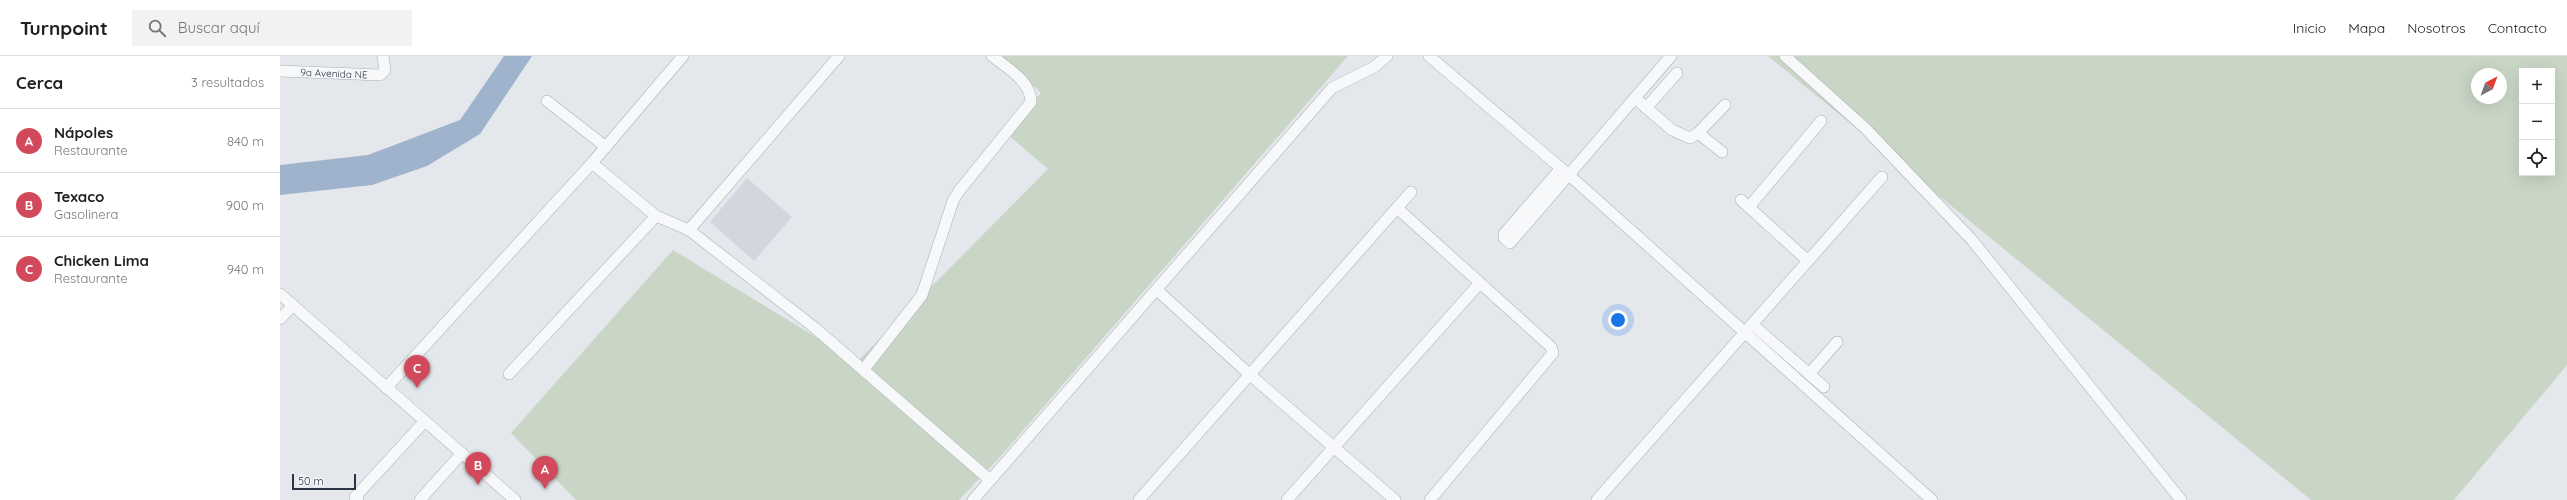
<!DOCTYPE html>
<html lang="es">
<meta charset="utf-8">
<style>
body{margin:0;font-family:Quicksand,sans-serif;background:#f2f2f2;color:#202124}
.controls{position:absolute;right:12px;top:12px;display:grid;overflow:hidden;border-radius:0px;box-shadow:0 4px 16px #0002}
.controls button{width:36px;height:36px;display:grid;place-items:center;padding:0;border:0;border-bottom:1px solid #e0e0e0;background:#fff;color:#202124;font:20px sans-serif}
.compass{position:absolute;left:2191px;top:12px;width:36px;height:36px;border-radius:50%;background:#fff;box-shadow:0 4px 16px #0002;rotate:41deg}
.scale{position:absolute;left:12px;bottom:10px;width:64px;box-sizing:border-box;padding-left:4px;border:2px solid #2b3445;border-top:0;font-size:11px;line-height:14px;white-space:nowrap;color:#2b3445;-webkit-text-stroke:3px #f4f6f9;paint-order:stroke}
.you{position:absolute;left:1338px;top:264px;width:14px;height:14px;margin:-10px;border:3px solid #fff;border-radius:50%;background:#1a73e8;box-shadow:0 0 0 6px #1a73e833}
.badge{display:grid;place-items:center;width:26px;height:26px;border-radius:50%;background:#d1495b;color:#fff;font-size:13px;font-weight:700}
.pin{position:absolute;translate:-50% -33px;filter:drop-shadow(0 1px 2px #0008)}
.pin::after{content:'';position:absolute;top:21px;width:14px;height:12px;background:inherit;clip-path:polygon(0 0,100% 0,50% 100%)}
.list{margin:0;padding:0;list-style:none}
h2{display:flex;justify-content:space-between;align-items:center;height:52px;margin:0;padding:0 16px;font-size:17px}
h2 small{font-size:13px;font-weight:400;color:#757577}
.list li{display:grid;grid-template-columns:26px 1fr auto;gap:12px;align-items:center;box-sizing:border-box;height:64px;padding:0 16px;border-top:1px solid #e0e0e0}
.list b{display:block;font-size:15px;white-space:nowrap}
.list p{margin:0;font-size:13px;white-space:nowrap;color:#757577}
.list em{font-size:13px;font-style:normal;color:#757577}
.icon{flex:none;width:22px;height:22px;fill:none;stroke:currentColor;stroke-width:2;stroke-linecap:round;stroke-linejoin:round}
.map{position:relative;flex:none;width:2287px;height:444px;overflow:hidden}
header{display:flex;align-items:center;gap:24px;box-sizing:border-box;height:56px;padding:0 20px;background:#fff;border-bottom:1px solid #e0e0e0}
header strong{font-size:19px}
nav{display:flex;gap:22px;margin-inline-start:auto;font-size:14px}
.search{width:280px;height:36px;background:#f2f2f2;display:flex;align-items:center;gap:10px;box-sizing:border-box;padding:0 14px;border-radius:0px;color:#757577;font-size:15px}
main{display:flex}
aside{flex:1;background:#fff}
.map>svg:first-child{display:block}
.built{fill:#d2d6de}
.green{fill:#c9d6c5;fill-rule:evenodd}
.water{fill:#9fb4cc}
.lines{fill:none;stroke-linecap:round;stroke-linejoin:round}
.minor-casing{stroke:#a9aeb7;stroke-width:12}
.minor{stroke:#f7f8fa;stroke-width:11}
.labels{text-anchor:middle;stroke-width:3;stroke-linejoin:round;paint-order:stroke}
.street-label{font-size:10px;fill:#2b3445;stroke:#f4f6f9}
</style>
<header>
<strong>Turnpoint</strong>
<div class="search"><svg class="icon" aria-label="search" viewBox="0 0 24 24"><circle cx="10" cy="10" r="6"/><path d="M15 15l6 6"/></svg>Buscar aquí</div>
<nav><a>Inicio</a><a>Mapa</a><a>Nosotros</a><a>Contacto</a></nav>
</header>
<main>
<aside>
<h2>Cerca<small>3 resultados</small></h2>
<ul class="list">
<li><span class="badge">A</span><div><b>Nápoles</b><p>Restaurante</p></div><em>840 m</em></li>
<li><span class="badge">B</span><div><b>Texaco</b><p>Gasolinera</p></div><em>900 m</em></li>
<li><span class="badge">C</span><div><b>Chicken Lima</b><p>Restaurante</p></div><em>940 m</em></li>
</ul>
</aside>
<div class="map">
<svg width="2287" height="444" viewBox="0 0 2287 444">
<rect width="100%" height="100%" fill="#e4e7ec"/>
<path class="built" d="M467 122 512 161 474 205 430 166Z"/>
<g class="green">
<path d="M720 0H1068L720 401 679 444H296L231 377 393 194 577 306 768 113 726 77 761 37Z"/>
<path d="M1488 0H2287V309L2174 444H2031ZM2242 15H2272V117H2242ZM2197 18H2221V42H2197Z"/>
</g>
<path class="water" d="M224 0H252L200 78 147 110 92 129 0 139V109L88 99 180 64Z"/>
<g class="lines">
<g class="minor-casing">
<g id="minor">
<path d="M1149 0 1289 119 1652 444"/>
<path d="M1505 0 1585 72 1692 184 1901 444"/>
<path id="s1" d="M0 15 100 19 105 14 103 0"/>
<path d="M1355 42 1392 74 1410 82 1418 77 1445 49"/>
<path d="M267 45 326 91"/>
<path d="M1366 52 1397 17"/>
<path d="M1418 77 1442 96"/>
<path d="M312 107 376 160 409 174 535 272 710 424"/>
<path d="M1281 112 1224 178V182L1230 187 1391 0"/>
<path d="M1461 144 1527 204"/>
<path d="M1469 151 1541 65"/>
<path d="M1117 152 1271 291 1273 297 1150 444"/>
<path d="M409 174 559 0"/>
<path d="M877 234 969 318 1115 444"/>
<path d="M0 238 235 444"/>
<path d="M0 263 13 249"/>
<path d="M1472 268 1544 331"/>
<path d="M584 313 642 239 673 145 679 135 751 46C751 25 727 12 712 0"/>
<path d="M229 318 376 160"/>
<path d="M1529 318 1557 286"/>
<path d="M106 332 312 107 403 0"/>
<path d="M78 444 75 441 145 365"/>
<path d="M140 444 182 397"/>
<path d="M693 444 1052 32 1094 11 1107 0"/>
<path d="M859 444 1131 136"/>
<path d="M1007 444 1199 228"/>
<path d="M1317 444 1602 121"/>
</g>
</g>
<use href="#minor" class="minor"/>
</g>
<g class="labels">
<g class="street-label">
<text dy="4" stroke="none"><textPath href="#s1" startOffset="54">9a Avenida NE</textPath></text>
</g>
</g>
</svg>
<div class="controls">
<button>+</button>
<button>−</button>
<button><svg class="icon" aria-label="locate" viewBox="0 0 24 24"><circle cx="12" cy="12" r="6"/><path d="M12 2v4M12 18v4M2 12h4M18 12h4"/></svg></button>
</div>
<svg class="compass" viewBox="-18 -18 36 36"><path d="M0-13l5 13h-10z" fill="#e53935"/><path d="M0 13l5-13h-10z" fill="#757577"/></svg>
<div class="scale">50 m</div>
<div class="you"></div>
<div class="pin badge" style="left:265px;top:433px">A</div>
<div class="pin badge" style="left:198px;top:429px">B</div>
<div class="pin badge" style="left:137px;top:332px">C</div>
</div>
</main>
